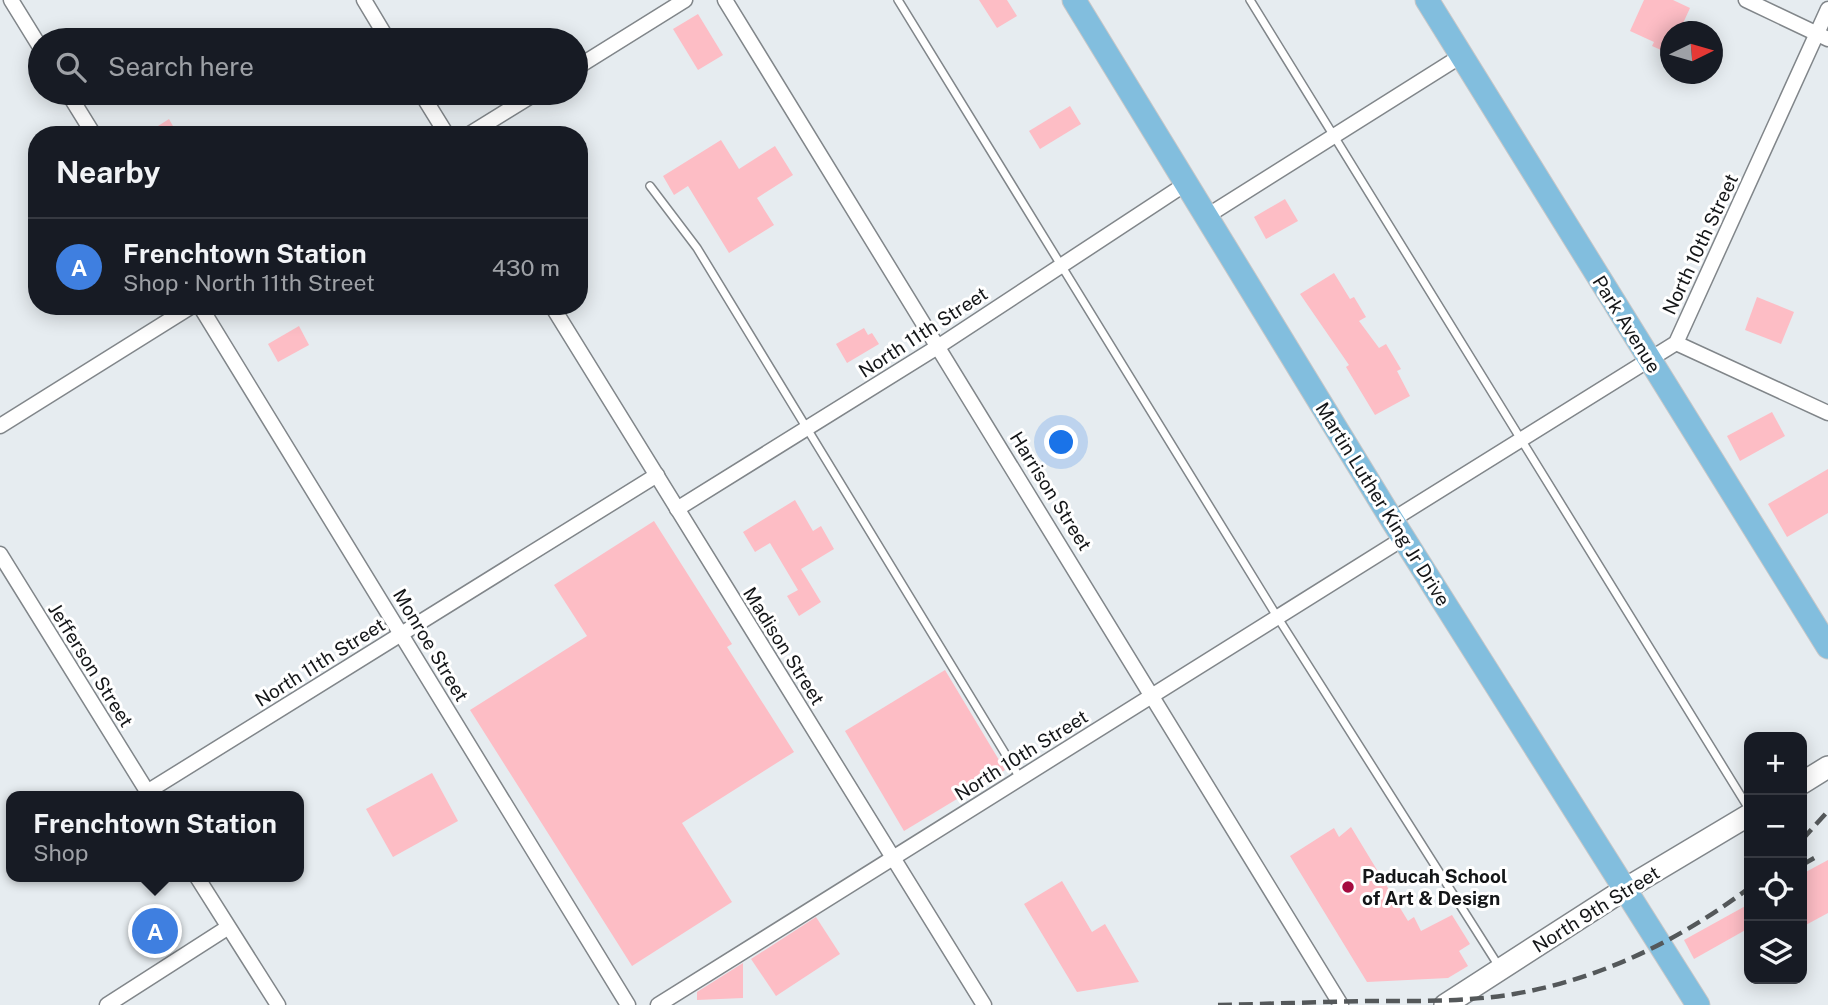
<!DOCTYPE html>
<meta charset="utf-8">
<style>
body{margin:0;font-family:"Public Sans",sans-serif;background:#242831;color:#f1f3f6}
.controls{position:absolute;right:21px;bottom:21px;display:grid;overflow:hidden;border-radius:14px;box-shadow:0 4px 18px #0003}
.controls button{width:63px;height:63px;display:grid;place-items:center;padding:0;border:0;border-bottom:2px solid #363941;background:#171b24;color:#f1f3f6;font:35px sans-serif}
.compass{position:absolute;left:1660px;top:21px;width:63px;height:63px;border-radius:50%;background:#171b24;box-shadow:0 4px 18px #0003;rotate:85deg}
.you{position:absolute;left:1062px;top:443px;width:24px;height:24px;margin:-18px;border:5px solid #fff;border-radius:50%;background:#1a73e8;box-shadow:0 0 0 10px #1a73e833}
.badge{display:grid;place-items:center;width:46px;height:46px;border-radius:50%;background:#ea580c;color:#fff;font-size:23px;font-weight:700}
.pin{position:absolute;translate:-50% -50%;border:4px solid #fff;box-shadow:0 2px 7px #0006}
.popup{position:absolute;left:6px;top:791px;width:298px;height:91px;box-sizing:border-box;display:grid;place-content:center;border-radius:14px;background:#171b24;filter:drop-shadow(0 2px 5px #0005);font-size:23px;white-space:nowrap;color:#9ea1a6}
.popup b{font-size:26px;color:#f1f3f6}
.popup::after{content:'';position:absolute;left:50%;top:100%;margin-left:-14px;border:14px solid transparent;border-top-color:#171b24}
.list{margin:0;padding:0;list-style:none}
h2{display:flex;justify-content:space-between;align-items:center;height:91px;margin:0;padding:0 28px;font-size:30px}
h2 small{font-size:23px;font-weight:400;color:#9ea1a6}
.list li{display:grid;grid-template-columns:46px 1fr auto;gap:21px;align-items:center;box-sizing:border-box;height:98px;padding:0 28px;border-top:2px solid #363941}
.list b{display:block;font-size:26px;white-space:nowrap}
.list p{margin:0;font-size:23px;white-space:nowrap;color:#9ea1a6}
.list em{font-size:23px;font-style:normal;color:#9ea1a6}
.icon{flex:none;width:38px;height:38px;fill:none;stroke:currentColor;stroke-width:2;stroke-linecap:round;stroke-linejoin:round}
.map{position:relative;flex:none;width:1828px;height:1005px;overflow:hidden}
.search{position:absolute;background:#171b24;box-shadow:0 4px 18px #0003;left:28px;top:28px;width:560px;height:77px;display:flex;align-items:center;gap:18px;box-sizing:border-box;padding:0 24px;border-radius:38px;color:#9ea1a6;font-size:26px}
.panel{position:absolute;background:#171b24;box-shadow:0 4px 18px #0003;left:28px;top:126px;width:560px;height:189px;border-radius:28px}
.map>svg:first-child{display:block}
.building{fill:#fdbdc5}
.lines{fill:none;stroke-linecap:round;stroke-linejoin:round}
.lane-casing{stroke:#81868a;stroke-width:10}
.street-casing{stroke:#81868a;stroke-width:17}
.secondary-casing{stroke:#81868a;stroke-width:24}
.primary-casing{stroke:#c7c7c8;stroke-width:25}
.lane{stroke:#fff;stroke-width:7}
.street{stroke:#fff;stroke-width:14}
.secondary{stroke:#fff;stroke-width:21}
.primary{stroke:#82bede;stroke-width:23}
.rail{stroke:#54585a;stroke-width:4.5;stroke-dasharray:14 7;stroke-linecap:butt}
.poi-dot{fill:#a50c40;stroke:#fff;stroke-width:2.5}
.labels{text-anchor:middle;stroke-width:6;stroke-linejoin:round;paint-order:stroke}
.street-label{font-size:19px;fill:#141618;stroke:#fff}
.poi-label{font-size:19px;font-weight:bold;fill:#141618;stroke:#fff;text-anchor:start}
</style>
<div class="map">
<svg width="1828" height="1005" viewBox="0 0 1828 1005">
<rect width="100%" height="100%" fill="#e6ecf0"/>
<g class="building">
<path d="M979 0H1007L1017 16 997 28Z"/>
<path d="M1644 0H1673L1690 8 1679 32H1670V54L1652 46 1654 42 1630 31Z"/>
<path d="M698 14 723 55 698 70 673 29Z"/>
<path d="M1070 106 1081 124 1040 149 1029 131Z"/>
<path d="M169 119 178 135H144Z"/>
<path d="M721 140 739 169 775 146 793 175 757 198 774 225 729 253 688 186 674 195 663 176Z"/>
<path d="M1285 199 1298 221 1266 239 1254 217Z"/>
<path d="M1334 273 1350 299 1354 297 1366 317 1359 321 1379 348 1386 344 1401 369 1397 371 1410 396 1375 415 1346 367 1349 365 1300 294Z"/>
<path d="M1757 297 1794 312 1781 344 1745 330Z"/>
<path d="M299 326 309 345 278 362 268 344Z"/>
<path d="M864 328 868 335 872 333 879 344 847 363 836 344Z"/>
<path d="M1772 412 1785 436 1740 461 1727 436Z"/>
<path d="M1828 469V513L1787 537 1768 504Z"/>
<path d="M795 500 813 531 821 526 834 549 801 569 821 602 799 616 787 596 798 590 770 543 755 552 743 532Z"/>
<path d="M654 521 732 644 727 647 794 752 682 823 732 902 632 966 470 710 587 636 554 585Z"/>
<path d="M945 670 1005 770 904 831 845 731Z"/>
<path d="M432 773 458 821 393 857 366 809Z"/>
<path d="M1351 827 1408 921 1414 917 1421 931 1452 915 1470 944 1459 951 1468 966 1448 978 1367 982 1290 856 1334 828 1339 837Z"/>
<path d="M1828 860V913L1802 927V874Z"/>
<path d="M1062 881 1092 932 1105 924 1139 982 1077 992 1024 904Z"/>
<path d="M1749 904V928L1694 959 1684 940Z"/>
<path d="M152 917 167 925 157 945 142 937Z"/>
<path d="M816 917 840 954 776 996 751 959Z"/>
<path d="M743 963V998L697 1000V992Z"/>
</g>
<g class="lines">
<g class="lane-casing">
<g id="lane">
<path d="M898 0 1278 618 1500 968"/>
<path d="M1250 0 1749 809"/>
<path d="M650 186 697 248 1020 778"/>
</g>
</g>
<g class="street-casing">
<g id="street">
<path d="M11 0 40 47"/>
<path d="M364 0 388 40"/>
<path d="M725 0 1341 1005"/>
<path d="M1746 0 1828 39"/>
<path d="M576 68 685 0"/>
<path d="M68 93 94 135"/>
<path d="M421 93 447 135"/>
<path d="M468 135 536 93"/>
<path d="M1207 216 1461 56"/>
<path d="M200 306 628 1005"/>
<path d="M552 306 984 1005"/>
<path d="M1676 343 1828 413"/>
<path d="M0 426 192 306"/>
<path d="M677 509 939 346 1187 183"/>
<path d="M1392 520 1676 343 1828 9"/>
<path d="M0 554 150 796"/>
<path d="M147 792 657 475"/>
<path d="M197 877 278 1005"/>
<path d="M107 1005 227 928"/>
<path d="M658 1005 1404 538"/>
</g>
</g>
<g class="secondary-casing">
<g id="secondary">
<path d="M1802 783 1828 767"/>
<path d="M1445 1005 1625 889 1749 815"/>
</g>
</g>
<g class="primary-casing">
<g id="primary">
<path d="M1074 0 1392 520 1698 1005"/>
<path d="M1427 0 1828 647"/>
</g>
</g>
<use href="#lane" class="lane"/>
<use href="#street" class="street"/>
<use href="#secondary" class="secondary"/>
<use href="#primary" class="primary"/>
<g class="rail">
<path d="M1802 840 1828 811"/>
<path d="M1802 865 1816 857"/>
<path d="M1218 1005C1267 1004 1317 1002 1366 1001 1416 1001 1465 1002 1514 994 1601 979 1680 940 1749 888"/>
</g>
</g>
<circle class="poi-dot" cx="1348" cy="887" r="7"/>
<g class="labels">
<g class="street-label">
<text transform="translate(1700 244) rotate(-65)" y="7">North 10th Street</text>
<text transform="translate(1627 324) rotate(58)" y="7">Park Avenue</text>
<text transform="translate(923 332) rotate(-33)" y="7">North 11th Street</text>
<text transform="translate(1051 491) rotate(58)" y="7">Harrison Street</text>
<text transform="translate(1383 504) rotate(58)" y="7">Martin Luther King Jr Drive</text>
<text transform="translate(431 645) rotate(59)" y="7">Monroe Street</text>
<text transform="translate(784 646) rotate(58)" y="7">Madison Street</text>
<text transform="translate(320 662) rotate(-32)" y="7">North 11th Street</text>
<text transform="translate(91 665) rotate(58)" y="7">Jefferson Street</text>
<text transform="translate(1021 755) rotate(-32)" y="7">North 10th Street</text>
<text transform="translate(1596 909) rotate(-32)" y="7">North 9th Street</text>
</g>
<g class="poi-label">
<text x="1362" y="883">Paducah School<tspan x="1362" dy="22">of Art &amp; Design</tspan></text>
</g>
</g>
</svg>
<div class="controls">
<button>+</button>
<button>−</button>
<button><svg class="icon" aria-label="locate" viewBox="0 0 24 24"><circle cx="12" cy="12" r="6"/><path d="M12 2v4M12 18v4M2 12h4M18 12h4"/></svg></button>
<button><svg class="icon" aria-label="layers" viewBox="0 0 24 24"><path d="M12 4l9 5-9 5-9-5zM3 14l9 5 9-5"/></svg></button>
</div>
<svg class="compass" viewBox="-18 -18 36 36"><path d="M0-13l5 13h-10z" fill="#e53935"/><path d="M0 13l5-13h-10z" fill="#9ea1a6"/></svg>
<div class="you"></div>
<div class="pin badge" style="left:155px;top:931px;background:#3f7fe0">A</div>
<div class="popup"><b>Frenchtown Station</b>Shop</div>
<div class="search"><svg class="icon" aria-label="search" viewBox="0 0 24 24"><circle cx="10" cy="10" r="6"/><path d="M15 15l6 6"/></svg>Search here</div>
<section class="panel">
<h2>Nearby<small></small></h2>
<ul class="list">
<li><span class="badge" style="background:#3f7fe0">A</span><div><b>Frenchtown Station</b><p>Shop · North 11th Street</p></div><em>430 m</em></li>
</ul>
</section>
</div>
